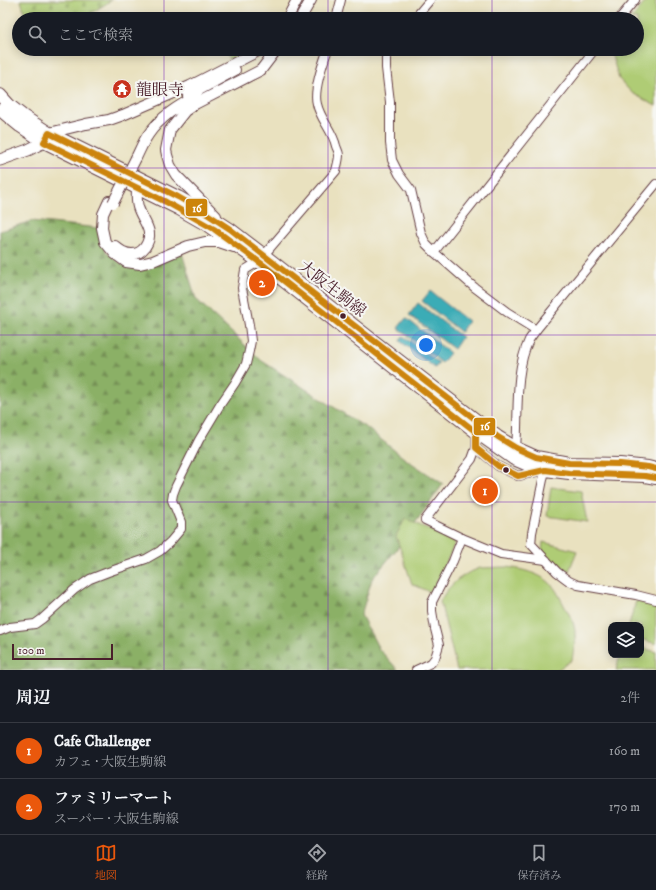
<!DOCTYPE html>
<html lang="ja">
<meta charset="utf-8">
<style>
body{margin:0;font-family:"IM FELL DW Pica","Noto Serif JP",serif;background:#242831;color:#f1f3f6}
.controls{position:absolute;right:12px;bottom:12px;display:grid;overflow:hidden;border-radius:8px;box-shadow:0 2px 10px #0003}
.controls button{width:36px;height:36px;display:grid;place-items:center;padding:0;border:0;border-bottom:1px solid #363941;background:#171b24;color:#f1f3f6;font:20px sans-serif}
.scale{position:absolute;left:12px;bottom:10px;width:101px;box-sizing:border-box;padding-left:4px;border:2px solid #4a1f2b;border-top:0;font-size:11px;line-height:14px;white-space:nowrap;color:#4a1f2b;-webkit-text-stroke:3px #f6f6f2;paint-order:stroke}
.you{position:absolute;left:426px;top:345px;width:14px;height:14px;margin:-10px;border:3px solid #fff;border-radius:50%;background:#1a73e8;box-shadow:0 0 0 6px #1a73e833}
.badge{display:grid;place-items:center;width:26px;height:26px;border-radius:50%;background:#ea580c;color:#fff;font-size:13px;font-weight:700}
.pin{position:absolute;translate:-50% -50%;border:2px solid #fff;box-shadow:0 1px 4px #0006}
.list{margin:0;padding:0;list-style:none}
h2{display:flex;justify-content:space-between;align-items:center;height:52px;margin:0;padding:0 16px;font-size:17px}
h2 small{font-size:13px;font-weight:400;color:#9ea1a6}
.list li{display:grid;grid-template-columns:26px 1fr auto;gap:12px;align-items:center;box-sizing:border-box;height:56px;padding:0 16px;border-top:1px solid #363941}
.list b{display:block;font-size:15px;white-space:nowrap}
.list p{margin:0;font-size:13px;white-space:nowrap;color:#9ea1a6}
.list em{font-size:13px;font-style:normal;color:#9ea1a6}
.icon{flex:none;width:22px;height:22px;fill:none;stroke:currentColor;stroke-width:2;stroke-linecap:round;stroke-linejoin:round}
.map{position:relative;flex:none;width:656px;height:670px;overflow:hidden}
.search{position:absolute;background:#171b24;box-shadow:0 2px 10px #0003;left:12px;right:12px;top:12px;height:44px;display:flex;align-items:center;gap:10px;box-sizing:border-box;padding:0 14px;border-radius:22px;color:#9ea1a6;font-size:15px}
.sheet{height:164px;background:#171b24}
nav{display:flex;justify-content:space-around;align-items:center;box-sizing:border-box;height:56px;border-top:1px solid #363941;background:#171b24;font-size:11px;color:#9ea1a6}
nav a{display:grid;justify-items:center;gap:2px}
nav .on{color:#ea580c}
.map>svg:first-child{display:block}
.forest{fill:url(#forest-firs);stroke:#6a6848}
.cemetery{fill:url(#cemetery-stones);stroke:#7c7650}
.park{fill:#afcc74;stroke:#7c7650}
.water{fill:#3bacb6;stroke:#426670}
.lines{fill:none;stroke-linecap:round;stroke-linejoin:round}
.minor-casing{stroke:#623c41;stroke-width:10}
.tertiary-casing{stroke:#623c41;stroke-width:12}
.secondary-casing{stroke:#623c41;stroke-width:13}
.primary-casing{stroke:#623c41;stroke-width:14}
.minor{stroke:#fff;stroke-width:8}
.tertiary{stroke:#fff;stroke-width:10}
.secondary{stroke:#fff;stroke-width:11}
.primary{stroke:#fff;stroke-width:12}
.tertiary-bridge-casing{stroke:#623c41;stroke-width:12;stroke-linecap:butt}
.tertiary-bridge{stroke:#fff;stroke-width:10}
.bus-1-casing{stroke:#f6f6f2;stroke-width:9}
.bus-1{stroke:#cc840b;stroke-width:6}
.grid{fill:none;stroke:#7b2cbf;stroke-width:1;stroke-opacity:0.55}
.bus-dot{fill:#4a1f2b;stroke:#f6f6f2;stroke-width:1.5}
.labels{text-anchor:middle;stroke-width:4;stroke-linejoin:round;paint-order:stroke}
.poi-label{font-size:16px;fill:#4a1f2b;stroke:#f6f6f2;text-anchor:start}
.street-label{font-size:16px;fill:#4a1f2b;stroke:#f6f6f2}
.line-badge{stroke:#f6f6f2;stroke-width:1.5}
.badge-label{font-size:11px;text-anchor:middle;font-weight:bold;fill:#fff}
</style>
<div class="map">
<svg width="656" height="670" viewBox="0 0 656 670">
<defs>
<pattern id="forest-firs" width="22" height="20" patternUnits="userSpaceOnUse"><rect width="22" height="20" fill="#8bb066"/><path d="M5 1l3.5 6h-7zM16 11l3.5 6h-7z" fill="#748f54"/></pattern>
<pattern id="cemetery-stones" width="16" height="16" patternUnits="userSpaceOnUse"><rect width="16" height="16" fill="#afcc74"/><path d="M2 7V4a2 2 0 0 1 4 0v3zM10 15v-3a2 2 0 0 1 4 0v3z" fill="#98af65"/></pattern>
</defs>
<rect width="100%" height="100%" fill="#f6f6f2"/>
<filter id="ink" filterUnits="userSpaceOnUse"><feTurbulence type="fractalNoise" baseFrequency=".025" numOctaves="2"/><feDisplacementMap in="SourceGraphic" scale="8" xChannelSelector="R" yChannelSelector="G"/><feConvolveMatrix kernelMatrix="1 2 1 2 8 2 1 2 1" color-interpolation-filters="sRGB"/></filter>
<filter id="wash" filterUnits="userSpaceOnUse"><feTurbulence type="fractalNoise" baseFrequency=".012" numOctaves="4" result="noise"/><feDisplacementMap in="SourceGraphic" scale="16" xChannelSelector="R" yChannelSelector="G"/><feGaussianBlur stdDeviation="0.9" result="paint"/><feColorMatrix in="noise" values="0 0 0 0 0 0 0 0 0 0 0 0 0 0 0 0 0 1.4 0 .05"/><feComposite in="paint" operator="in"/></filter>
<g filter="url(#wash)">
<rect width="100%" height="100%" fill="#e9e1bf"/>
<path class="forest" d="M32 221 99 228 106 252 123 265 142 269 182 253 196 299 262 361 368 429 404 458 443 484 396 550 372 579 361 615 379 649 398 670H0V231Z"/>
<g class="cemetery">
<path d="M21 0H112L96 10 83 19H26Z"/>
<path d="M223 49H244L239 55 229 60Z"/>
</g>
<g class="park">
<path d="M647 0H656V106L632 93 619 79 612 56 614 49H637V19H631Z"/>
<path d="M551 487 581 491 587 522 547 516Z"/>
<path d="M405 519 456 541 432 593 412 584 396 536Z"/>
<path d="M543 542 577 551 569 571 542 552Z"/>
<path d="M507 567C521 569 539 573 550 583 557 590 560 598 565 607 567 611 570 615 572 620 578 633 574 647 572 660L557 670H457L440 601 447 590 457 580 468 573 480 568Z"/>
<path d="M636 601 656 607V644L641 639V625H629Z"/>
<path d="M641 647 656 652V670H616L620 655H641Z"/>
</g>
<g class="water">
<path d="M430 291 468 321 461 332 422 301Z"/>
<path d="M418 303 462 337 454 349 409 315Z"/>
<path d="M406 318 450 353 442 363 398 328Z"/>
<path d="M403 336 439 363 435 368 400 341Z"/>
</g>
</g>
<g filter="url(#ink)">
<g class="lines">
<g class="minor-casing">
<g id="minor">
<path d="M336 19 341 0"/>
<path d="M414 19 430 0"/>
<path d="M619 19 635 0"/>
<path d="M390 49 386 58V68L390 102V143L392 160 399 174 411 190 421 233 426 244 434 252 474 287 507 312 536 330"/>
<path d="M434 252 595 49"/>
<path d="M476 432V448L472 459 425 520 462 538 501 554 546 560"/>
<path d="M476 448 498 466 518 476 545 470 532 533 531 544 557 572 569 581 578 585 636 595 656 600"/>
<path d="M516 448C519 414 514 372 529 340 531 337 534 333 536 330L656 184"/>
<path d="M0 631 10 627 35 624 42 619 74 590 90 579 108 572 146 559 160 551 170 542 181 529V522L172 500 173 494 176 486 199 440 220 405 235 383 246 364 249 351 251 341 249 325 242 288 245 270 258 262 336 171C337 166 339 160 339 155 339 152 337 149 336 146 333 131 320 119 317 104 313 90 323 63 328 49"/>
<path d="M416 670 431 663 435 658 439 645 435 629 432 611V602L453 561 462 538"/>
</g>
</g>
<g class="tertiary-casing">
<g id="tertiary">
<path d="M287 19 297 0"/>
<path d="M300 19 311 0"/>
<path d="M188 96 235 70"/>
<path d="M49 133 86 124 109 120 123 115 190 86 262 49"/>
<path d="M136 158C140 150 143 142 148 135 160 117 178 106 197 96"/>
<path d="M109 201 103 214 102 228 105 242 115 254 126 262 140 264 153 261 188 246 205 242H219L234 247"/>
<path d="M216 216 176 175 170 165 167 155 166 150 170 130 185 111 195 104 261 70 277 49"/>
<path d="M115 246C120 251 125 254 132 254 137 254 142 251 145 247 156 231 142 221 138 207 136 200 137 194 137 188"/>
</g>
</g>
<g class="secondary-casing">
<path id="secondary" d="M0 160 28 150 44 142 48 136"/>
</g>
<g class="primary-casing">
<g id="primary">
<path d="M0 95 9 105 23 116 49 133 178 197 204 212 230 229 264 255 375 342 498 437 516 448 536 457 569 463 620 464 648 467 656 469"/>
<path d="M0 110 4 113 20 126 44 142 179 209 207 225 266 267 476 432 514 459 535 468 545 470 569 473 645 476 656 478"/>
</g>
</g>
<use href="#minor" class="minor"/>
<use href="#tertiary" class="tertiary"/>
<use href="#secondary" class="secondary"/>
<use href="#primary" class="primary"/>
<g class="tertiary-bridge-casing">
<path id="tertiary-bridge" d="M113 203 136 158"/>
</g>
<use href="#tertiary-bridge" class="tertiary-bridge"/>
<g class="bus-1-casing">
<path id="bus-1" d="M656 469 648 467 620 464 569 463 536 457 516 448 498 437 230 229 204 212 178 197 49 133 44 142 166 202 214 229 266 267 476 432V448L498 466 518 476 545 470 569 473 645 476 656 478"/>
</g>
<use href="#bus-1" class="bus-1"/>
</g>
</g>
<path class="grid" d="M164 0V19M328 0V19M492 0V19M164 49V670M328 49V670M492 49V670M0 168H656M0 335H656M0 502H656"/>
<defs>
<g id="temple-disc" transform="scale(1)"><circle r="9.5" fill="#c8321e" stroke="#f6f6f2"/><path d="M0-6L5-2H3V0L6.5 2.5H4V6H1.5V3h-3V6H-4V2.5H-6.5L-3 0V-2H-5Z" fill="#fff"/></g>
</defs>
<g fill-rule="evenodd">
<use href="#temple-disc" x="122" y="89"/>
</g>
<g class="bus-dot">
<circle cx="343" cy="316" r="3.5"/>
<circle cx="506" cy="470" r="3.5"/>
</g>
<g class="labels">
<g class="poi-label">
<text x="136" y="95">龍眼寺</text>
</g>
<g class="street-label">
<text transform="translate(333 288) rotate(38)" y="6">大阪生駒線</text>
</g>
</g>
<g class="line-badge">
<rect x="185" y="198" width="23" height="19" rx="4" fill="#cc840b"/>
<rect x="473" y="417" width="23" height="19" rx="4" fill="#cc840b"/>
</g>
<g class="badge-label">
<text x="197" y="212">16</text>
<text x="485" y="430">16</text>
</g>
</svg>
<div class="controls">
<button><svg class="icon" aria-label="layers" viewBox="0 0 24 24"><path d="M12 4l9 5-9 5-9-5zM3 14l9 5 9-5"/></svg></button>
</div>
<div class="scale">100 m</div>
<div class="you"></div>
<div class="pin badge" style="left:485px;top:491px">1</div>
<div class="pin badge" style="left:262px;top:283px">2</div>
<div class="search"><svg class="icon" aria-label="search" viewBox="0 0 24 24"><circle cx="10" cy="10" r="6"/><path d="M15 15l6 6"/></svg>ここで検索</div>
</div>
<section class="sheet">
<h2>周辺<small>2件</small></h2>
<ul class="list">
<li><span class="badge">1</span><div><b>Cafe Challenger</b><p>カフェ · 大阪生駒線</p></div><em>160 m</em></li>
<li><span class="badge">2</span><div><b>ファミリーマート</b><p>スーパー · 大阪生駒線</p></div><em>170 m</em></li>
</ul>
</section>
<nav>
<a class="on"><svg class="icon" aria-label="map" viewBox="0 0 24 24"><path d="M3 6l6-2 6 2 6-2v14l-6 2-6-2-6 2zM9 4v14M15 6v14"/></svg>地図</a>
<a><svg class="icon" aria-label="directions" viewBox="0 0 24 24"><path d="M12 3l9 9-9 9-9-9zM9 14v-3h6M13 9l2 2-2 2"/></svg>経路</a>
<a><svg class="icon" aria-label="saved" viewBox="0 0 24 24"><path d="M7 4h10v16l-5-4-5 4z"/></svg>保存済み</a>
</nav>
